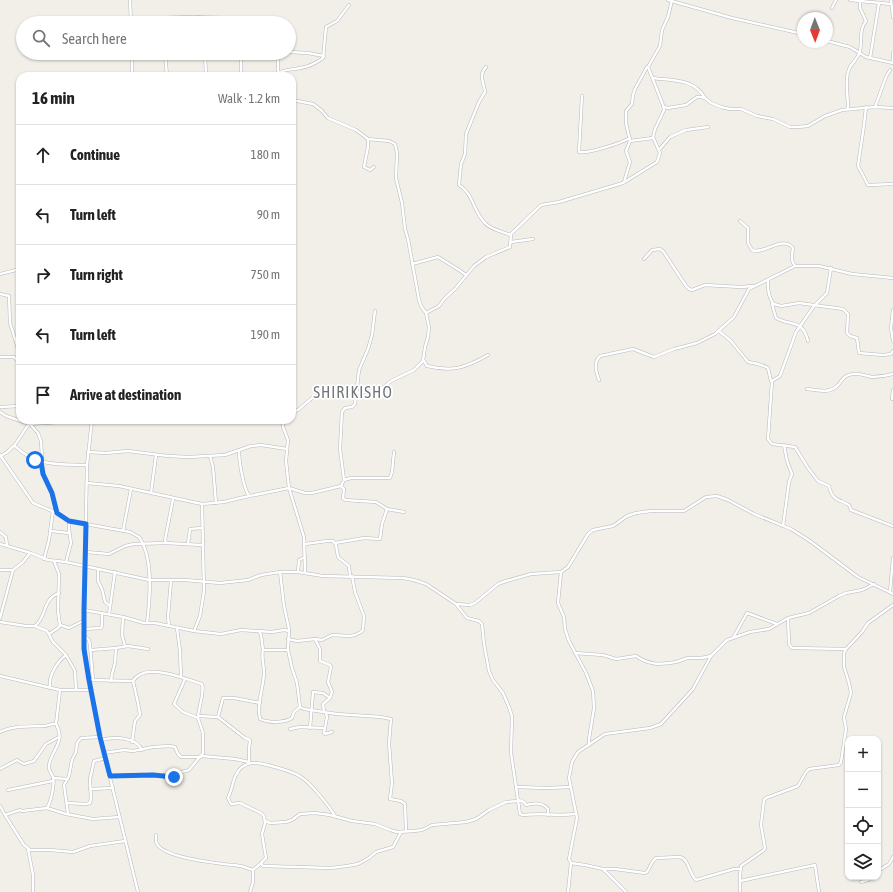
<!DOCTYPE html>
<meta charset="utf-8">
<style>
body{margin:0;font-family:"Asap Condensed",sans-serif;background:#f6f6f6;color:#222}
.controls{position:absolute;right:12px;bottom:12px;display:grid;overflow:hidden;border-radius:8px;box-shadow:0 1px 3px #0004}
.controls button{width:36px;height:36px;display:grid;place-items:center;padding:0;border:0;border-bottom:1px solid #e0e0e0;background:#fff;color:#222;font:20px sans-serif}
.compass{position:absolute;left:797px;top:12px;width:36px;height:36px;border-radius:50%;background:#fff;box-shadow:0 1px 3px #0004;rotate:179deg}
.stop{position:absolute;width:12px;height:12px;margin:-9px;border:3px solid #1a73e8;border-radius:50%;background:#fff}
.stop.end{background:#1a73e8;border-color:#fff;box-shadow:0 1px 4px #0008}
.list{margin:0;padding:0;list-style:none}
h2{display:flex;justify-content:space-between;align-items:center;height:52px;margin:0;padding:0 16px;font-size:17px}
h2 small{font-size:13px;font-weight:400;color:#767676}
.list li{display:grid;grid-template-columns:26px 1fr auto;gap:12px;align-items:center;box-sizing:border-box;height:60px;padding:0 16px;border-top:1px solid #e0e0e0}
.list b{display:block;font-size:15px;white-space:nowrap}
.list em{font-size:13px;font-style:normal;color:#767676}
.icon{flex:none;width:22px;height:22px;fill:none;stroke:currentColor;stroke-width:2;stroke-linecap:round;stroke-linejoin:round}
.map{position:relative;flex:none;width:893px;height:892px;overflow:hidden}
.search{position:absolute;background:#fff;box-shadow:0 1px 3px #0004;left:16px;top:16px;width:280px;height:44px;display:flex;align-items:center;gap:10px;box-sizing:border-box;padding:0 14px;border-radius:22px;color:#767676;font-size:15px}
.panel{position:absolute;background:#fff;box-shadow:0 1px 3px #0004;left:16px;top:72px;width:280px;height:352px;border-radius:12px}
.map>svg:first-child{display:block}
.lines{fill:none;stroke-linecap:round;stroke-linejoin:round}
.street-casing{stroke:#b5b8bc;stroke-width:3.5}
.street{stroke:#fff;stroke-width:2.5}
.route{stroke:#1a73e8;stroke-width:5}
.labels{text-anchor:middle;stroke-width:3.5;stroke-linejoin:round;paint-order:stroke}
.quarter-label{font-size:16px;letter-spacing:1px;fill:#70757a;stroke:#fff}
</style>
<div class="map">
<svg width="893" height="892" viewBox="0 0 893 892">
<rect width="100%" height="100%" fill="#f1efe8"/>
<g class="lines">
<g class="street-casing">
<g id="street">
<path d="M130 0 131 23"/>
<path d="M668 0 732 18 803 34"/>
<path d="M850 0 891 4"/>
<path d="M891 0 893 17"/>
<path d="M832 8 836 0"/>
<path d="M199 17 200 23"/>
<path d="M131 19 189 17 276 19"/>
<path d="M827 41 850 47 866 57 893 63"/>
<path d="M289 52 308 53 324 56"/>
<path d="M132 53V76"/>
<path d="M165 53 167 76"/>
<path d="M205 53 206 76"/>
<path d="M870 58 879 3"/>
<path d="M893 63V53"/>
<path d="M486 67C478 76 484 82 485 92L479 102 466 134 465 154 461 164 459 185C473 193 473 211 485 223 491 230 502 231 510 235"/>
<path d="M278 73C285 69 292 70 300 68 309 67 316 63 323 58L326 27 337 21 349 5"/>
<path d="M241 76V53"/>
<path d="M278 76V53"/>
<path d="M653 78C673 81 693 78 705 98"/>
<path d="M582 96 579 152C588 154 621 143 630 138"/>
<path d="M292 100 313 104 321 110 328 118 356 130 368 139 389 141 395 144 397 153 396 178 402 203 405 229 408 239 419 300 421 306 426 313 429 327 428 337 425 347 423 361 414 370 391 381 379 391 319 395 312 398 298 410 292 412"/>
<path d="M664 107 668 108 686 105 697 97H701L705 98 711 103 721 107 730 109H741L757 116 773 119 790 127H798L808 126 825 116 842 110 875 107 893 108"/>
<path d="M866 107 864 125 858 166 868 185 893 184"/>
<path d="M875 107 886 77 890 70"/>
<path d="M847 109 848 107C848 94 844 79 850 67 853 62 859 57 860 51 862 42 859 29 866 21L860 8V1"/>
<path d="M368 139V147L364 167 370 170 374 167"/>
<path d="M630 141 653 138"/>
<path d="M659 150 670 137 686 130 708 127"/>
<path d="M624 182 630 162 626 151 630 141 626 123V111L632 104 633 95 635 89 647 67"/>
<path d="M740 221 748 228V243L752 250C764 255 783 235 793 248 792 255 790 260 795 266"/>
<path d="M511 242 533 239"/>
<path d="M644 259 652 250 660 249 663 251 686 286 689 289 692 290 705 285 741 287 753 286"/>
<path d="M412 264 438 257 459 270 466 275"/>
<path d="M831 268 827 293 814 306 796 332 780 376 772 381 768 439 772 444 795 447 808 468 818 481 829 486C832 500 838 499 849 505L851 510 893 526"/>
<path d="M0 274 20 269"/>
<path d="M768 280C767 287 769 299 774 304L781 306 799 303 843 309 848 314 847 333 850 336 857 338 859 353 883 355 891 354 893 351"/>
<path d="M0 294 9 296 10 323 20 355"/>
<path d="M772 304 776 318C790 326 803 319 808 341"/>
<path d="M893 310 891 328 893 341"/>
<path d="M426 313 439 306 445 298 455 289 474 266 486 257 510 247 511 234 541 205 559 202 623 183 657 162 660 153 653 137 655 129 664 110 663 105 648 67 660 46 662 30 668 17 672 0"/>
<path d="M719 331 731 341 748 362C756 363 761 364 768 368L771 381"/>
<path d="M0 357H14L20 363"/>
<path d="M424 361 427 366C453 372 465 368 488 355"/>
<path d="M599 380C596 371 593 363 600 356L633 349 654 357 674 349 697 343 715 334 734 317 749 289 795 266H819L852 274 893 278"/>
<path d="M807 389C817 390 829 394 837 386 843 380 843 375 853 374 860 373 866 376 872 377 879 377 886 376 893 374"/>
<path d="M892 399 893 390"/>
<path d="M0 407 20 406"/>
<path d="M0 412 6 416 30 424 74 421 92 422"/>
<path d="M92 420 87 465 84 610V649L89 680 100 737 138 892"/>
<path d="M283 420V427L288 440 286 461 289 488 304 537 305 573"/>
<path d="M30 424 38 433 41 441 43 474 52 493 56 513"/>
<path d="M15 446C36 467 59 464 87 465"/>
<path d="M239 450C239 461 243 487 249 496"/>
<path d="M88 452 106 453 128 451 168 456 189 457 225 455 251 446 261 445 287 449"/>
<path d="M0 455 33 503 57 513 69 521 130 532 139 537C154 558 150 599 147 623"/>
<path d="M1 456C16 448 19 437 29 424V420"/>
<path d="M210 456 213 467 216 503"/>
<path d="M344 480 351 478H390L392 472 394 452"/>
<path d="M87 483 119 486 202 504 224 502 240 498 289 488 305 493H312L341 486 344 480 340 449 342 412 345 408 352 407 355 404 359 370 368 349 372 335 375 311"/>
<path d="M341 486 344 489 343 498 345 500 376 502 387 509 404 512"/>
<path d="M151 493 156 455"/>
<path d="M173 499 165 540 166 543 202 545"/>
<path d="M783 526 789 482 792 474 787 461 784 445"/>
<path d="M51 531 69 533"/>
<path d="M123 531 131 489"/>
<path d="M0 532 6 537 7 546"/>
<path d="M335 543 364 538 380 539 382 524 387 509"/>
<path d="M0 544 31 553 48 560 66 562 149 580H185L220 583 248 580 261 575 280 572H298L323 576 403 578 414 580 426 584 456 604 470 605 475 603 498 584 506 581 531 574 561 572 568 567 588 534 593 530 613 526 627 516 636 513 651 511H684L706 497 717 496 728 500 754 514 791 529 810 541 858 577 893 594"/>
<path d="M188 544 190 529 202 528"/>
<path d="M305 544 327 541H333L336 545 338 557 349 566 350 576"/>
<path d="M86 552 109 554 125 546 134 544 166 543"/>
<path d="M44 559 49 540 53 511"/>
<path d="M66 562 71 543 69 529V521"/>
<path d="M98 569V581L102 589 105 602 110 606"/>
<path d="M0 570H13"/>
<path d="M280 572 284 606 289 629 288 650 292 668 297 683 300 707 304 709 337 714 381 717 391 719 389 743 392 783 390 799 401 801 405 804 406 831"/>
<path d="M298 572 299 560 305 557"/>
<path d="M561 572 558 603 564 617 565 629 569 641 586 673 593 691 594 708 589 739V745"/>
<path d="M890 592 893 558"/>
<path d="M456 604 467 618 479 621 482 624 484 644 489 671 493 680 503 693 509 707 512 716 511 753 520 814 523 815C541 813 558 816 576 814"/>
<path d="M84 610 123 617 144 623H155L194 631 221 634 241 630 272 632 284 630 289 631"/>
<path d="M109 614 115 572"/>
<path d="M123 617 122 635 125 646"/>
<path d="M0 618 13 570 23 562 30 553"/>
<path d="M788 618 789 644 792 648 846 649"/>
<path d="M0 622 26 626H35C47 617 42 599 59 593"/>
<path d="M60 625 69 628 83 621"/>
<path d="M35 626 47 631 53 642 66 655 75 671 76 690"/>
<path d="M169 626 168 617 171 580"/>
<path d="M177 628 180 651 181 677"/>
<path d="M84 629 101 628 102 625V614"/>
<path d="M194 631 200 616 204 591 202 504"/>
<path d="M259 631 261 635 263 650H288"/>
<path d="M49 634 58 628 60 625 58 611 59 574 54 561"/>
<path d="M84 636 89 640 90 645 93 680"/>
<path d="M733 638 747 613 777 624"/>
<path d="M288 639 297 641 315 639 322 640 332 635 350 636 355 635 361 632 363 630 364 616 355 592 352 576"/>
<path d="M315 639 320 649V661L330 665 331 667 328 682 332 692 330 698 323 704 324 712"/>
<path d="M91 650 116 648 128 646 148 649"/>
<path d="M263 650C261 657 264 664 264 672 264 687 256 704 260 719 268 723 285 723 292 718L294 712 300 707"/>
<path d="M575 653 603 655 616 659 636 656C649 665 660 665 676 662 680 661 684 659 688 658 696 658 702 659 710 656"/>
<path d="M0 676 60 690"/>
<path d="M89 680 133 681"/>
<path d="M111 681 112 674 115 663 116 648"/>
<path d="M50 688C48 676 57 662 66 655"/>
<path d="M326 713 327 717 324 733 325 734 332 732"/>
<path d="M198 716 218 717 245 738 250 740 249 749V762"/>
<path d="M218 717 223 698H234L260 703"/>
<path d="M56 724 60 690H91"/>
<path d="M310 728 313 692 323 693 330 698"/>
<path d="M290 729 300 727 325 728"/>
<path d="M0 732C14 725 29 727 44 726 48 726 52 723 56 724 66 742 52 749 49 765 48 771 51 772 53 777 55 783 51 802 47 808"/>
<path d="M101 740C113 737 136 736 142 750"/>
<path d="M132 742 135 721 140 715 138 703 133 681C145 661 185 679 202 684 205 692 198 708 198 718"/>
<path d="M104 753 124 750 133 751 153 747 170 746 175 747 178 754 181 757H201"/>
<path d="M202 756 235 759 249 762"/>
<path d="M0 769 17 760 24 764 34 761 46 744 59 737"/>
<path d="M110 776 153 775 171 777 182 772 189 770 203 753V733L198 718 183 712 174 704 185 679"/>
<path d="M53 778 68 779"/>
<path d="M516 787 547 788 570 787"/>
<path d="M90 789 113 788"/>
<path d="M8 790 53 781"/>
<path d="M519 800 524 802 526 805C534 803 542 802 548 809V815"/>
<path d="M67 803 86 804 90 803 91 798 90 779 94 761 106 758"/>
<path d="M0 806 5 815 24 845 30 850H50L73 852 90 846 125 841"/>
<path d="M68 814 64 785 69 776 72 760 76 752 77 743 81 738 100 737"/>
<path d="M5 815 20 810 22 811 47 808 66 814 93 819 119 817"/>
<path d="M335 816C329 806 311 783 301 777 294 772 262 762 253 763 249 763 245 765 242 767 233 774 233 788 228 798L231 804 240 803 261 813 264 816 265 823 262 834 266 858 261 863 263 866 331 868 347 866 358 864 369 858 376 852 393 847 401 832"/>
<path d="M265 821 270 823 286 822 292 820 300 814 315 813 330 815 352 821 375 824 390 830 397 832 414 831 422 830 432 825 466 822 476 819 489 810 506 802 519 801"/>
<path d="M156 835C156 838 155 841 157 844 165 859 224 864 241 866 245 867 249 869 253 870"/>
<path d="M28 849 33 875V892"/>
<path d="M603 869H615L645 873 647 872 653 861 656 858 680 857C689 859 689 874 696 880L734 869H740"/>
<path d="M878 871 889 864 893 857"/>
<path d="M740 881 815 865 819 892"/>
<path d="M861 882 868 880 872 877"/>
<path d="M250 892 253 882V870L260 864"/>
<path d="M568 892 571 863"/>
<path d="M626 892 603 869 585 865 571 863 569 859 577 818 569 778 572 762 578 752 605 734 650 728 661 724 693 689 711 656 727 640 750 632 769 629 788 618 809 613 839 596 846 593 862 590 874 584"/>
<path d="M740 892V876L741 866 764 850 765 848 761 825 764 800 766 798 798 786 806 772 809 769 839 765 841 762 846 729 844 717 851 693 849 683 844 667V653L846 649 862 632 868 623 893 605"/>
</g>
</g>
<use href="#street" class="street"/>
</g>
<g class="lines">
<path class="route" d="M35 460 41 462 43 474 52 493 57 513 69 521 86 524 84 610V649L89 680 100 737 110 776 153 775 174 777"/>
</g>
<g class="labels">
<g class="quarter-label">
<text x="353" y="398">SHIRIKISHO</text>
</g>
</g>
</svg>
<div class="controls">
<button>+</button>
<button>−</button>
<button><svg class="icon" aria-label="locate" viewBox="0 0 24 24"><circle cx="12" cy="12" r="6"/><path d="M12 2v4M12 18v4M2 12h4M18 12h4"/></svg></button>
<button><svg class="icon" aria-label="layers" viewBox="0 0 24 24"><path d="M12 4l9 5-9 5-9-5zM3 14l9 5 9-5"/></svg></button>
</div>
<svg class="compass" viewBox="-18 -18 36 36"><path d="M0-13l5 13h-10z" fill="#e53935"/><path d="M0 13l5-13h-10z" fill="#767676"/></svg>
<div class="stop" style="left:35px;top:460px"></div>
<div class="stop end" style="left:174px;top:777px"></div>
<div class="search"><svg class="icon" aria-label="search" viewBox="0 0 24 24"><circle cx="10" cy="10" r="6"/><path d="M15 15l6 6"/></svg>Search here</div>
<section class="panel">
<h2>16 min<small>Walk · 1.2 km</small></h2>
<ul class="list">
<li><svg class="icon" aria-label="ahead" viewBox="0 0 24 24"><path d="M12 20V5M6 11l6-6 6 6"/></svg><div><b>Continue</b></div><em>180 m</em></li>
<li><svg class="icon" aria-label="left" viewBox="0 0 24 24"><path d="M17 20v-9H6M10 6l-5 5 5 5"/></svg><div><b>Turn left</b></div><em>90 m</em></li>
<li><svg class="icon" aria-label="right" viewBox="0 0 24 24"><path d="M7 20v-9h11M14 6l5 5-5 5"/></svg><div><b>Turn right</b></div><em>750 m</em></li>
<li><svg class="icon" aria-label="left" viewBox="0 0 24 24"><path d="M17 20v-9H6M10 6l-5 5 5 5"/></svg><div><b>Turn left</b></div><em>190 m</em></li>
<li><svg class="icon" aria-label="arrive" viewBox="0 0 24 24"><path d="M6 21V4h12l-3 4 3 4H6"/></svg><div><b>Arrive at destination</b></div></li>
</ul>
</section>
</div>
